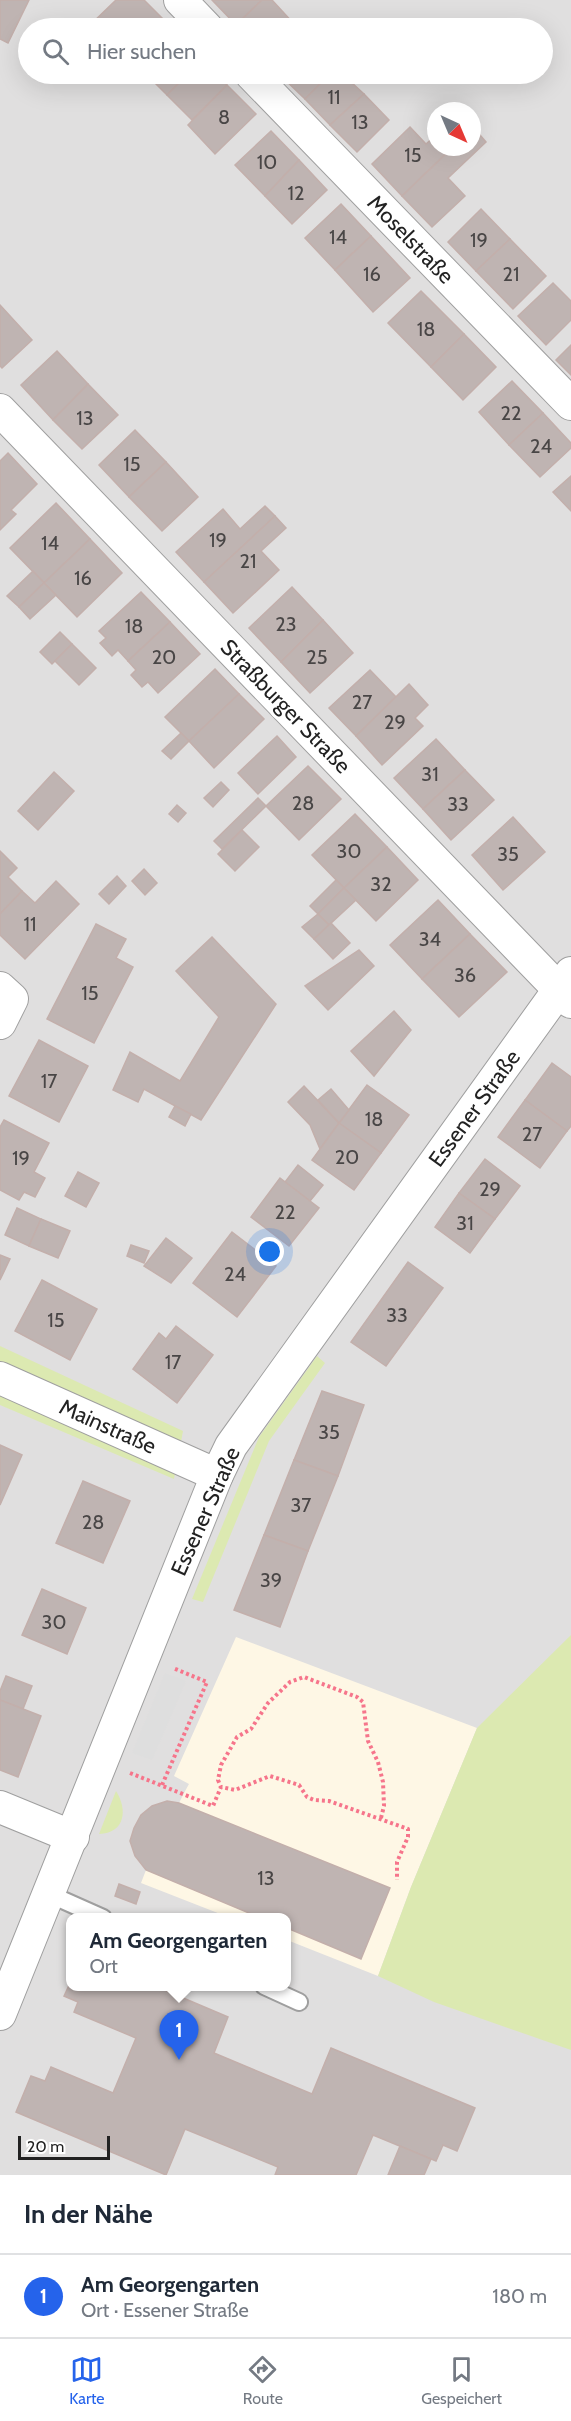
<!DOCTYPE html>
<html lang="de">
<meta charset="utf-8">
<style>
body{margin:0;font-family:Cabin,sans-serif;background:#f2f2f3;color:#1f2937}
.compass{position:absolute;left:427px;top:102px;width:54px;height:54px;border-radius:50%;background:#fff;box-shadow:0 6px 24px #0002;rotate:136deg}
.scale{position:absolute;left:18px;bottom:15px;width:92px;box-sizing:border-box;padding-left:6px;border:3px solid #222;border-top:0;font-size:16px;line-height:21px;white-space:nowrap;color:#222;-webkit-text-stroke:4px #fff;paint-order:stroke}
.you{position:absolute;left:270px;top:1252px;width:21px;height:21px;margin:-15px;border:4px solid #fff;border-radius:50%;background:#1a73e8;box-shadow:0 0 0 9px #1a73e833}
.badge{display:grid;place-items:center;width:39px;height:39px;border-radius:50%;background:#2563eb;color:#fff;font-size:20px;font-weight:700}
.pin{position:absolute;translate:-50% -50px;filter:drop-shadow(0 2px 3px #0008)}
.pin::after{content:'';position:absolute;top:32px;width:21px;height:18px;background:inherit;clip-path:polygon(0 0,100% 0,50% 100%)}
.popup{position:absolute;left:66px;top:1913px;width:225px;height:78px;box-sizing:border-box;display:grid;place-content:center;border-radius:12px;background:#fff;filter:drop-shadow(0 2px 4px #0005);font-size:20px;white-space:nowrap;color:#747a83}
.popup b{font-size:22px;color:#1f2937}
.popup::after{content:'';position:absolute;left:50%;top:100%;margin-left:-12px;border:12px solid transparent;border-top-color:#fff}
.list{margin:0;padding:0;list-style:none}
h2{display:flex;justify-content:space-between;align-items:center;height:78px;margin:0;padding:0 24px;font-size:26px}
h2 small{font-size:20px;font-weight:400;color:#747a83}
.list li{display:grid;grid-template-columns:39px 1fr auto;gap:18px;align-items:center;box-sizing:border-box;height:84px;padding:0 24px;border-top:2px solid #e0e1e3}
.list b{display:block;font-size:22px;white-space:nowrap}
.list p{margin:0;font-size:20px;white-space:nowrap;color:#747a83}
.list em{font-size:20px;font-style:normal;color:#747a83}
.icon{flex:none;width:33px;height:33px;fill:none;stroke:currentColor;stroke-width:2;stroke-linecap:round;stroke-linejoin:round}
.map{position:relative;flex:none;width:571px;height:2175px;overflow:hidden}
.search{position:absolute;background:#fff;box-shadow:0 6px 24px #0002;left:18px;right:18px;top:18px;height:66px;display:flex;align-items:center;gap:15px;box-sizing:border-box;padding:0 21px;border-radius:33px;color:#747a83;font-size:22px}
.sheet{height:162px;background:#fff}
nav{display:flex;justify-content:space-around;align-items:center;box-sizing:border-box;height:84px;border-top:2px solid #e0e1e3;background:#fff;font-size:16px;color:#747a83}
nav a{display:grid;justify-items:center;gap:3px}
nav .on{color:#2563eb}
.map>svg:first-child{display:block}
.residential{fill:#e0dfdf;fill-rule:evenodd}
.education{fill:#fef7e5}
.grass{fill:#dce9b1}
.parking{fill:#dedede}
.building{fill:#bfb4b2;stroke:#c3afab;stroke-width:1.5}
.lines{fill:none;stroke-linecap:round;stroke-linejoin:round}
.lane-casing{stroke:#9f9f9f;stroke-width:20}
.street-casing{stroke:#9f9f9f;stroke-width:34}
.path{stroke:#f6758b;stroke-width:4;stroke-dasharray:3 3;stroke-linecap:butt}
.lane{stroke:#fff;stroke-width:16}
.street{stroke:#fff;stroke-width:32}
.labels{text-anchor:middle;stroke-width:6;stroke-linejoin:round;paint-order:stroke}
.number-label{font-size:20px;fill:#494646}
.street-label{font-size:22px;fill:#222;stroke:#fff}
</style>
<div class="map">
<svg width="571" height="2175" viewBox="0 0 571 2175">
<rect width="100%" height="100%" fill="#f1ece9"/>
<path class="residential" d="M0 0H571V2175H0ZM28 28H542V74H28ZM436 111H472V147H436ZM71 1918H287V1986H71Z"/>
<path class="education" d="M236 1637 477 1728 411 1887 378 1976 287 1940V1918L228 1917 141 1883 146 1870 135 1856 130 1841 134 1828 141 1815 152 1806 167 1801 179 1803 184 1793 189 1784 174 1776Z"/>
<g class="grass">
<path d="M0 1346 183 1431 174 1479 0 1405Z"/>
<path d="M317 1356 325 1363 269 1441 203 1602 192 1599 259 1437Z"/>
<path d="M571 1635V2050L434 2002 378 1976 411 1887 477 1728Z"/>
<path d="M116 1791C128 1810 125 1833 99 1834Z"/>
</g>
<path class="parking" d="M165 1673 186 1681 152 1760 132 1753Z"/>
<g class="building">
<path d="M0 0H29L8 43 0 39Z"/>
<path d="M116 0H144L172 28H87Z"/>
<path d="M212 0H262L236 25Z"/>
<path d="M262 0H272L296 26 293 28H240L236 25Z"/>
<path d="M146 74H188L167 95Z"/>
<path d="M188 74H216L227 85 192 120 167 95Z"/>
<path d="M279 74H330L305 99Z"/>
<path d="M330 74H358L350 81 364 94 330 125 305 99Z"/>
<path d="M227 85 256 114 215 154 188 125Z"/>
<path d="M364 94 389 120 357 152 330 125Z"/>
<path d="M410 127 426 144 436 135V147H453L402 196 372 164Z"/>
<path d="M474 128 486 142 448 178 465 196 432 227 402 196 453 147H472Z"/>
<path d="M271 131 299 160 265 196 235 165Z"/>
<path d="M299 160 327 190 292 224 265 196Z"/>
<path d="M341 204 371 236 335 270 305 238Z"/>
<path d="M481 209 510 239 476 271 448 242Z"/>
<path d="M371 236 410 278 373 312 335 270Z"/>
<path d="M510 239 546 276 513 309 476 271Z"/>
<path d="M553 283 571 301V320L546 345 518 316Z"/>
<path d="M421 291 464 334 431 367 388 323Z"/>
<path d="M0 305 32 340 2 368 0 366Z"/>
<path d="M464 334 496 367 463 400 431 367Z"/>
<path d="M571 345V375L556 360Z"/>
<path d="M57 351 88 384 53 420 21 385Z"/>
<path d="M512 381 543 413 509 445 479 412Z"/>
<path d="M88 384 118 415 82 449 53 420Z"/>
<path d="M543 413 571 443V448L540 477 509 445Z"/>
<path d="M135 430 166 462 129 497 99 465Z"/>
<path d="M8 453 37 484 11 510 16 514 0 530V461Z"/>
<path d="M166 462 198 497 162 531 129 497Z"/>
<path d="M571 476V511L553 492Z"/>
<path d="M56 503 90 539 44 583 10 548Z"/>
<path d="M265 506 275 516 204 582 176 552 223 509 240 529Z"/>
<path d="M275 516 286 528 261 551 279 570 233 613 204 582Z"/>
<path d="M90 539 122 573 77 617 44 583Z"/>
<path d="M33 571 44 583 19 607 7 596Z"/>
<path d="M44 583 56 595 30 619 19 607Z"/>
<path d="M292 587 323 620 281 662 249 628Z"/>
<path d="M141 592 170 622 128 661 118 650 112 656 100 643 106 638 99 631Z"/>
<path d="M323 620 353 653 310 693 281 662Z"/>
<path d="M170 622 200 654 158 693 148 682 142 687 131 675 136 670 128 661Z"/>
<path d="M60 632 72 644 52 664 40 652Z"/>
<path d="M72 644 96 668 79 685 55 661Z"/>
<path d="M215 669 239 694 189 741 165 717Z"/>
<path d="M370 670 396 697 356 736 329 708Z"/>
<path d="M409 684 428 705 415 718 423 726 382 765 356 736Z"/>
<path d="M239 694 264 719 214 768 189 741Z"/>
<path d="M181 733 189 741 171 759 162 751Z"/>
<path d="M277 736 296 757 258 794 238 773Z"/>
<path d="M436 739 465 770 423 809 394 778Z"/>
<path d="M308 766 341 799 299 840 266 806Z"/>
<path d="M465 770 494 800 451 840 423 809Z"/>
<path d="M54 772 74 791 38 830 18 811Z"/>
<path d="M221 782 229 790 213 807 204 798Z"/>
<path d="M258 798 266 806 222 849 214 841Z"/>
<path d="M177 805 186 813 178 822 169 814Z"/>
<path d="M355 814 387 847 344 888 312 855Z"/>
<path d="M513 817 545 852 503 890 472 855Z"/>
<path d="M242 830 259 847 235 871 218 854Z"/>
<path d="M387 847 418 880 376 921 344 888Z"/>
<path d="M0 851 17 868 8 877 22 891 0 914Z"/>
<path d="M144 869 157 883 145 895 132 881Z"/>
<path d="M117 876 126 886 109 904 99 894Z"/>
<path d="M336 880 344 888 318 914 310 906Z"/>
<path d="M56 881 79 904 25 959 0 935V914L22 891 35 903Z"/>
<path d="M344 888 356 900 329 925 318 914Z"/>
<path d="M438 900 470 934 422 979 390 945Z"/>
<path d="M318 914 329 925 314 939 302 927Z"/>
<path d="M331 923 350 943 333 959 314 939Z"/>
<path d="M96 924 126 939 116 958 133 967 94 1043 47 1019Z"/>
<path d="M470 934 507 972 459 1017 422 979Z"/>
<path d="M212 937 276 1004 201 1120 144 1089 138 1102 113 1090 130 1052 180 1081 219 1017 176 971Z"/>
<path d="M359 950 374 966 328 1010 305 986Z"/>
<path d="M394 1011 411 1030 374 1076 351 1051Z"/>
<path d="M39 1040 88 1066 59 1122 9 1096Z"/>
<path d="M552 1063 571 1077V1126L567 1131 525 1100Z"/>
<path d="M367 1085 409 1115 381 1153 339 1123Z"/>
<path d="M304 1086 339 1123 320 1149 310 1125 288 1102Z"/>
<path d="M331 1089 349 1110 339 1123 318 1100Z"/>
<path d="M525 1100 567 1131 540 1168 498 1137Z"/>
<path d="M175 1106 191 1114 185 1126 169 1117Z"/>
<path d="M4 1120 49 1143 34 1172 45 1178 35 1197 24 1192 19 1200 0 1190V1127Z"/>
<path d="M339 1123 381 1153 354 1190 312 1160Z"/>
<path d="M485 1159 520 1186 495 1219 459 1193Z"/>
<path d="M298 1165 323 1185 310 1201 285 1182Z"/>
<path d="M78 1172 99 1183 86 1207 65 1196Z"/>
<path d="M280 1178 319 1208 289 1246 251 1217Z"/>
<path d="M459 1193 495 1219 470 1253 435 1227Z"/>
<path d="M17 1208 41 1219 29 1246 5 1235Z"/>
<path d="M41 1219 70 1231 58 1258 29 1246Z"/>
<path d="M232 1232 276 1266 237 1317 193 1283Z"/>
<path d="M166 1238 192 1258 171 1283 144 1266Z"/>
<path d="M131 1245 149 1251 144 1263 127 1256Z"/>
<path d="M0 1255 10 1259 0 1280Z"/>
<path d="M408 1262 443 1288 386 1366 351 1342Z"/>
<path d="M42 1280 97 1309 70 1360 15 1331Z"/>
<path d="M176 1326 213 1355 177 1403 133 1369 159 1333 166 1339Z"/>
<path d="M322 1391 364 1405 338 1476 294 1460Z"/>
<path d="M0 1445 22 1455 0 1505Z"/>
<path d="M294 1460 338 1476 308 1551 264 1535Z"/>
<path d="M83 1481 130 1501 103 1563 56 1543Z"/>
<path d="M264 1535 308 1551 280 1627 234 1610Z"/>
<path d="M42 1589 86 1608 67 1654 22 1635Z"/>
<path d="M6 1676 32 1686 23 1709 0 1700V1691Z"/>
<path d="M0 1700 41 1716 18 1777 0 1770Z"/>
<path d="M167 1801 179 1803 390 1888 361 1959 287 1928V1918H261L146 1870 135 1856 130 1841 134 1828 141 1815 152 1806Z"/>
<path d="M119 1884 140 1892 136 1904 115 1896Z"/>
<path d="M71 1981V1986H155L228 2017 214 2053 312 2094 331 2048 475 2108 457 2151 443 2145 436 2161 373 2135 356 2175H275L278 2167 185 2129 166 2175 16 2112 31 2076 45 2081 51 2067 113 2093 136 2038 74 2012 78 2002 64 1996Z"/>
<path d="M400 2146 431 2159 424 2175H388Z"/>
</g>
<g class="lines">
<g class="lane-casing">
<g id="lane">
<path d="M49 1894 103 1918"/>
<path d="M264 1986 299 2002"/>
</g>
</g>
<g class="street-casing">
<g id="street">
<path d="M180 0 207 28"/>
<path d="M251 74 571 404"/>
<path d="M0 410 571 1002"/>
<path d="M0 988 12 999 0 1023"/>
<path d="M0 1378 217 1475"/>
<path d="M0 1807 73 1837"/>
<path d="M0 2014 217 1475 231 1446 571 973"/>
</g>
</g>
<g class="path">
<path d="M130 1773 213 1806 221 1787"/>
<path d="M162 1785 207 1682 173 1668"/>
<path d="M381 1818 384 1806 383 1782 378 1762 368 1741 363 1702 357 1697 304 1677 290 1682 268 1703 251 1729 237 1737 221 1765 218 1780 221 1787 235 1790 270 1776 299 1785 307 1797 314 1800 329 1801 408 1829V1837L397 1862V1880"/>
</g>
<use href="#lane" class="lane"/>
<use href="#street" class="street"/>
</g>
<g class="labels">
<g class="number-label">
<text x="334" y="104">11</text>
<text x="224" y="124">8</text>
<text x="360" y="129">13</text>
<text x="413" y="162">15</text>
<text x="267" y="169">10</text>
<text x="296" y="200">12</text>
<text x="338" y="244">14</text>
<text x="479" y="247">19</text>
<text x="372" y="281">16</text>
<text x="511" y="281">21</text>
<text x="426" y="336">18</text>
<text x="511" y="420">22</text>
<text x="85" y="425">13</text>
<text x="541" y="453">24</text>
<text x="132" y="471">15</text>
<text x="218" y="547">19</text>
<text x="50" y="550">14</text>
<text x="248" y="568">21</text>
<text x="83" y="585">16</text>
<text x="286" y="631">23</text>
<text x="134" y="633">18</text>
<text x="164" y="664">20</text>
<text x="317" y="664">25</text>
<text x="362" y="709">27</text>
<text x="395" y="729">29</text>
<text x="430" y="781">31</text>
<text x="303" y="810">28</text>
<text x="458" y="811">33</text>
<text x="349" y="858">30</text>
<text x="508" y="861">35</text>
<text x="381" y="891">32</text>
<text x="30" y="931">11</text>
<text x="430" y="946">34</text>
<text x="465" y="982">36</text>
<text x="90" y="1000">15</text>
<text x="49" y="1088">17</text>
<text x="374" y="1126">18</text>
<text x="532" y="1141">27</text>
<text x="347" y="1164">20</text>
<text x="21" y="1165">19</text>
<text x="490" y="1196">29</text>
<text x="285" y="1219">22</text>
<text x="465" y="1230">31</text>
<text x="235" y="1281">24</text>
<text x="397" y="1322">33</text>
<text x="56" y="1327">15</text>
<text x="173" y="1369">17</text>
<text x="329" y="1439">35</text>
<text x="301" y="1512">37</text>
<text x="93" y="1529">28</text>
<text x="271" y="1587">39</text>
<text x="54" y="1629">30</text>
<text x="266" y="1885">13</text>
</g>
<g class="street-label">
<text transform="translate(411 239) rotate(46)" y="8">Moselstraße</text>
<text transform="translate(286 706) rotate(46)" y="8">Straßburger Straße</text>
<text transform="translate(474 1108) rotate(-54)" y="8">Essener Straße</text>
<text transform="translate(108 1426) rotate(24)" y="8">Mainstraße</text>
<text transform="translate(205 1511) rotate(-66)" y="8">Essener Straße</text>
</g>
</g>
</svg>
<svg class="compass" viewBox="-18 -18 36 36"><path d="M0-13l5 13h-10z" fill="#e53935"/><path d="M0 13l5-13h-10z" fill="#747a83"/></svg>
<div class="scale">20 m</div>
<div class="you"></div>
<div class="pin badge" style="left:179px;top:2060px">1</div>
<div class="popup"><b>Am Georgengarten</b>Ort</div>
<div class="search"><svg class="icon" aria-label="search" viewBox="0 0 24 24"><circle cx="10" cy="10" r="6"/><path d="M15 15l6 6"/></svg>Hier suchen</div>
</div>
<section class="sheet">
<h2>In der Nähe<small></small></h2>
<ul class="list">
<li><span class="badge">1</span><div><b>Am Georgengarten</b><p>Ort · Essener Straße</p></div><em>180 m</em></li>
</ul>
</section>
<nav>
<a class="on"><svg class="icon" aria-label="map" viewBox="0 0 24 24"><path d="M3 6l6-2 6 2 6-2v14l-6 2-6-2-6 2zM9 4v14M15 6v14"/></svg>Karte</a>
<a><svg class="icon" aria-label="directions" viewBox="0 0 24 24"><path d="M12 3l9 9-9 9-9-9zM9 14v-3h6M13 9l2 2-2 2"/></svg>Route</a>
<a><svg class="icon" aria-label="saved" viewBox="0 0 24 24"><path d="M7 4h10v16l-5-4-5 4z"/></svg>Gespeichert</a>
</nav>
